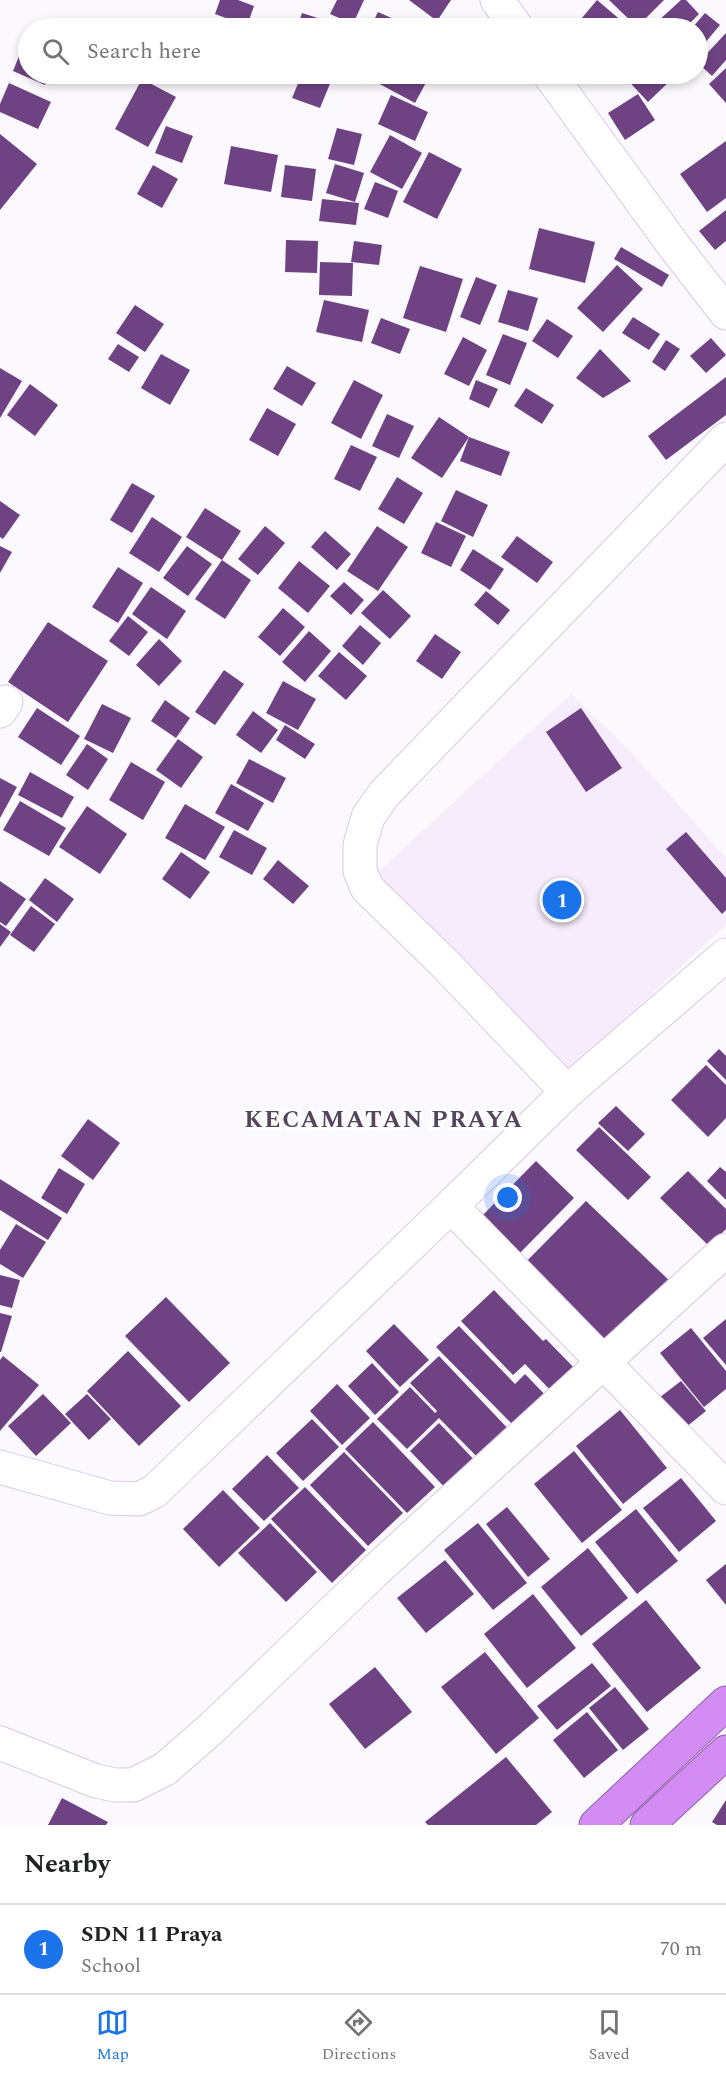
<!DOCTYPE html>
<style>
body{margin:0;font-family:Spectral,serif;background:#f2f2f2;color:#202124}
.you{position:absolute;left:508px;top:1198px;width:21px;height:21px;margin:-15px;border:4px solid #fff;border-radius:50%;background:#1a73e8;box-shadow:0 0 0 9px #1a73e833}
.badge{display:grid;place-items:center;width:39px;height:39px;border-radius:50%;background:#1a73e8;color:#fff;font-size:20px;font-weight:700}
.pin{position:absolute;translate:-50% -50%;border:3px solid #fff;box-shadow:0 2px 6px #0006}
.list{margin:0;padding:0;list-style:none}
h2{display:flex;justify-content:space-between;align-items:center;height:78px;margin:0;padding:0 24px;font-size:26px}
h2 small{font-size:20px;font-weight:400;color:#757577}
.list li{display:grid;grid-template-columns:39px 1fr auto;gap:18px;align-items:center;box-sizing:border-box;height:90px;padding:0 24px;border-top:2px solid #e0e0e0}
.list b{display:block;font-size:22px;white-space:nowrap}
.list p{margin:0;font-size:20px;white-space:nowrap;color:#757577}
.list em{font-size:20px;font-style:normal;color:#757577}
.icon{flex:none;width:33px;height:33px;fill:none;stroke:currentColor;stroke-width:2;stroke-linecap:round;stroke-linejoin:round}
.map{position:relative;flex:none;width:726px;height:1825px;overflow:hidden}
.search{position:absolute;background:#fff;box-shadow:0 3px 9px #0003;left:18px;right:18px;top:18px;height:66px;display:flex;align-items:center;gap:15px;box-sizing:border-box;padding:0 21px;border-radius:33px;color:#757577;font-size:22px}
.sheet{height:168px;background:#fff}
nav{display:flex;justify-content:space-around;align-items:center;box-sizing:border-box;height:84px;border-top:2px solid #e0e0e0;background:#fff;font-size:16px;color:#757577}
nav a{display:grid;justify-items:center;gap:3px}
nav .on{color:#1a73e8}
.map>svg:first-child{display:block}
.built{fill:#f6ecfb}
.building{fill:#6f4383}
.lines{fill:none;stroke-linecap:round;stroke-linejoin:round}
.street-casing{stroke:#dbc8e5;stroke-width:35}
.highway-casing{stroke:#9060a6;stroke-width:35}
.street{stroke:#fff;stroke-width:33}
.highway{stroke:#d28cf3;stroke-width:33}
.labels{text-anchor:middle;stroke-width:6;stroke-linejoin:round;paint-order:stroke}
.district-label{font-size:24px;font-weight:bold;letter-spacing:1.5px;fill:#54445c;stroke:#fff}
</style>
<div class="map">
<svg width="726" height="1825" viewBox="0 0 726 1825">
<rect width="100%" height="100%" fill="#fbf8fe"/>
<path class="built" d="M571 694 631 752 726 858V925L563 1076 375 875Z"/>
<g class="building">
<path d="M220 0H238L254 6 247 26 215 14Z"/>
<path d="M337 0H364L353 24 330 14Z"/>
<path d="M409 0H451L437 21Z"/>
<path d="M597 0 630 28H580L576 25Z"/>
<path d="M609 0H664L637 27Z"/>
<path d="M681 0H686L699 14 685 28H664L657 22Z"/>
<path d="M378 12 405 24 403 28H370Z"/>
<path d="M302 13 324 20 321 28H297Z"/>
<path d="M705 13 720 25 699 50 698 28H692Z"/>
<path d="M726 33V60L712 76 698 63Z"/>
<path d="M28 34V74H50L45 85 13 71Z"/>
<path d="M726 68V103L709 84Z"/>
<path d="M260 74H293L289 84Z"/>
<path d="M302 74H334L320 108 292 98Z"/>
<path d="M361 74H422L429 77 415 103Z"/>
<path d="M622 74H668L672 79 648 102Z"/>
<path d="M142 79 176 97 148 147 115 129Z"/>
<path d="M9 83 51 102 38 129 0 112V104Z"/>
<path d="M638 94 655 120 625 140 608 113Z"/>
<path d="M391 95 428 112 415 141 378 124Z"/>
<path d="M166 126 193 136 182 163 155 153Z"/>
<path d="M337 128 362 134 354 165 328 159Z"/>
<path d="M0 134 37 164 0 210Z"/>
<path d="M390 135 422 153 402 189 370 172Z"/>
<path d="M726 141V198L707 212 680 174Z"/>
<path d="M231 146 278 155 271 192 224 184Z"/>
<path d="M429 152 462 169 437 219 403 202Z"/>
<path d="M335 164 364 173 355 202 326 193Z"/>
<path d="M153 165 178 179 162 208 137 194Z"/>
<path d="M285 165 316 169 312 201 281 197Z"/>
<path d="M375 182 398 191 388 218 364 209Z"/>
<path d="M322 199 359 203 356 225 319 221Z"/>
<path d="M726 210V241L715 250 699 231Z"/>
<path d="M539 228 595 242 585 283 529 269Z"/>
<path d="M286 240 318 241 317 273 285 272Z"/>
<path d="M354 241 382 245 379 265 351 262Z"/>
<path d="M621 247 669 275 662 287 614 259Z"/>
<path d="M320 262 353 263 352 296 319 295Z"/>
<path d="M617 265 643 289 603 332 577 308Z"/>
<path d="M420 266 463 279 446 332 403 318Z"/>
<path d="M476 277 497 285 480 325 460 317Z"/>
<path d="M508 290 538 298 528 331 498 322Z"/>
<path d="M324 300 369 310 362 342 316 332Z"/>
<path d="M135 305 164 324 145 352 116 333Z"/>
<path d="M633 317 660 334 649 350 622 333Z"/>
<path d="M381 318 410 329 400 354 371 343Z"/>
<path d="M547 319 573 336 558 358 532 341Z"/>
<path d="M503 334 527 343 510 385 486 375Z"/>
<path d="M463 337 487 350 469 386 444 374Z"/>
<path d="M711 338 726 355 706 373 690 356Z"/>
<path d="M666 340 680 349 665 371 652 362Z"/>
<path d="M118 344 139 357 129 372 108 359Z"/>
<path d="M600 349 631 381 603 398 576 378Z"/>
<path d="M161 354 190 370 170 405 141 388Z"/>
<path d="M287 366 316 383 302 406 273 389Z"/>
<path d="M0 368 22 381 0 418Z"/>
<path d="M726 377V415L666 460 648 436Z"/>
<path d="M354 380 383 395 361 439 331 423Z"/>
<path d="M476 380 498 389 489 408 469 399Z"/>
<path d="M30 384 58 405 35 436 7 415Z"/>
<path d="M526 388 554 405 542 424 514 406Z"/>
<path d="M267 408 296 424 278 456 249 440Z"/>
<path d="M387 414 414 426 399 458 372 446Z"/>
<path d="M439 417 469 437 442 478 411 458Z"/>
<path d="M469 437 510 452 501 476 460 461Z"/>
<path d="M351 445 377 457 360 491 334 479Z"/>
<path d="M397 477 423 493 404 524 378 509Z"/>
<path d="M132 483 155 496 132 533 110 520Z"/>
<path d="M456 490 488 505 473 537 441 521Z"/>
<path d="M0 501 20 515 3 539 0 537Z"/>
<path d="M205 508 241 531 222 560 251 580 225 619 195 599 222 560 186 537Z"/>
<path d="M152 517 182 537 159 572 129 553Z"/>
<path d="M436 522 466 536 451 567 421 553Z"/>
<path d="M265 526 285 543 258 575 238 559Z"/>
<path d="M377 526 408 547 378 591 347 571Z"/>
<path d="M325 531 351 554 337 570 311 547Z"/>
<path d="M517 536 553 562 537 583 501 557Z"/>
<path d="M0 546 12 552 0 573Z"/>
<path d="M187 546 212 564 188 596 163 578Z"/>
<path d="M473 549 504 569 490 590 460 570Z"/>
<path d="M299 561 330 586 308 613 278 588Z"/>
<path d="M118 567 143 583 118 623 92 607Z"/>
<path d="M344 582 364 600 351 615 330 596Z"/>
<path d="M151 587 186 611 167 639 132 614Z"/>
<path d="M383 590 411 616 390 639 361 613Z"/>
<path d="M486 591 510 610 498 625 474 605Z"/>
<path d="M283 608 305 627 280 656 258 637Z"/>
<path d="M128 616 148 632 129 656 109 641Z"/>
<path d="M48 622 108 661 68 722 8 682Z"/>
<path d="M360 625 381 643 363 665 342 646Z"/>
<path d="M309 631 331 651 305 682 282 662Z"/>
<path d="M435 634 461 652 442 679 416 661Z"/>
<path d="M159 639 182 661 159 686 136 665Z"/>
<path d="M339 652 367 676 346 700 318 676Z"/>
<path d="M224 670 244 684 215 725 195 712Z"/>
<path d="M283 681 316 699 298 730 266 713Z"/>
<path d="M165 700 190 718 176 738 151 721Z"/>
<path d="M102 704 131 718 113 753 84 739Z"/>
<path d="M37 708 80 736 61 765 18 737Z"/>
<path d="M581 708 622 768 586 792 546 732Z"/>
<path d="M253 711 278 730 261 753 236 735Z"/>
<path d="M285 725 315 744 305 759 276 740Z"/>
<path d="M178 739 203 757 181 788 156 770Z"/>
<path d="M87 744 108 759 88 790 66 775Z"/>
<path d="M249 759 286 778 273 803 236 783Z"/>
<path d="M131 762 165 782 143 820 109 800Z"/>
<path d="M30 772 74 797 62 818 18 795Z"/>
<path d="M0 778 17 787 0 818Z"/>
<path d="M231 784 264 803 248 831 215 813Z"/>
<path d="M20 801 66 828 49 856 3 830Z"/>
<path d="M185 804 225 827 205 860 165 838Z"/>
<path d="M87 806 127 834 100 874 59 847Z"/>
<path d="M234 830 267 848 252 875 219 857Z"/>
<path d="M686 832 726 878V910L722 914 666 849Z"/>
<path d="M181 852 210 872 190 899 162 879Z"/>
<path d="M278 860 309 886 293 904 263 879Z"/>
<path d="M45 878 74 899 57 922 29 900Z"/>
<path d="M0 881 26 899 6 926 0 922Z"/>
<path d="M31 906 55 924 34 952 10 935Z"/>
<path d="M0 924 11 932 0 947Z"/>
<path d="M719 1049 726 1056V1080L707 1061Z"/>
<path d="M706 1065 726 1085V1118L708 1137 671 1100Z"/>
<path d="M616 1106 645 1134 628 1151 598 1123Z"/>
<path d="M88 1119 120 1143 93 1180 61 1156Z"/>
<path d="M599 1127 651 1177 628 1200 576 1150Z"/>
<path d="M536 1161 574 1198 514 1259 476 1222Z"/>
<path d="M720 1167 726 1172V1200L707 1181Z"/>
<path d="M59 1168 85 1184 67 1214 41 1198Z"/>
<path d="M688 1171 726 1209V1229L709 1246 660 1198Z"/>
<path d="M0 1179 62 1218 48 1240 0 1210Z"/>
<path d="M586 1201 674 1285 610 1349 519 1269Z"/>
<path d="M16 1224 46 1242 23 1278 0 1264V1250Z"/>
<path d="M0 1275 20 1280 12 1308 0 1305Z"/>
<path d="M494 1290 543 1341 546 1339 582 1376 559 1399 525 1364 513 1375 461 1321Z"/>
<path d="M166 1297 230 1363 189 1402 125 1336Z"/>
<path d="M0 1313 12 1316 1 1352H0Z"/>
<path d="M726 1319V1365L703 1338Z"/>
<path d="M394 1324 429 1360 400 1387 366 1351Z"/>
<path d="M459 1326 515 1384 525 1374 551 1401 519 1431 436 1347Z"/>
<path d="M691 1328 726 1371V1389L704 1407 660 1353Z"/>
<path d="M128 1351 181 1406 139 1446 87 1391Z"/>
<path d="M3 1356 39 1385 0 1431V1360Z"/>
<path d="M439 1356 514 1435 484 1464 439 1418 407 1449 377 1419 410 1387 435 1413 437 1411 410 1383Z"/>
<path d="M372 1363 399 1392 375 1415 348 1386Z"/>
<path d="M681 1381 706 1411 680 1432 655 1401Z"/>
<path d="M337 1384 370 1418 342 1445 310 1411Z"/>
<path d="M43 1394 71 1423 36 1456 8 1426Z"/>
<path d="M87 1394 111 1419 89 1440 65 1414Z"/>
<path d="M620 1410 667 1468 623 1504 576 1446Z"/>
<path d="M312 1419 339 1447 303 1481 276 1453Z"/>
<path d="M373 1422 435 1487 407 1513 345 1449Z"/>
<path d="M439 1423 482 1468 452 1495 410 1451Z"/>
<path d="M574 1451 622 1510 582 1543 534 1484Z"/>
<path d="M344 1452 403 1513 368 1546 310 1485Z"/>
<path d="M267 1455 299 1488 264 1521 232 1489Z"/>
<path d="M681 1478 716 1521 679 1552 643 1508Z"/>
<path d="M305 1487 366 1550 332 1583 271 1519Z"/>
<path d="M223 1490 260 1528 219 1567 183 1529Z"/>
<path d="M507 1507 550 1559 528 1577 486 1524Z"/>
<path d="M636 1509 678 1561 637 1594 595 1542Z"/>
<path d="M270 1523 317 1572 286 1602 238 1553Z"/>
<path d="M478 1523 527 1583 493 1610 444 1550Z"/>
<path d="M588 1548 628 1598 581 1636 541 1587Z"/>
<path d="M445 1560 474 1594 426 1633 397 1598Z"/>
<path d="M726 1564V1605L706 1580Z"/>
<path d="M533 1594 576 1648 527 1688 484 1634Z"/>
<path d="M646 1600 701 1668 647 1712 592 1644Z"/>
<path d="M485 1652 539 1718 496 1754 441 1687Z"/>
<path d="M592 1663 611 1686 557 1730 537 1706Z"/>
<path d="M375 1667 412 1712 365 1749 329 1704Z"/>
<path d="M615 1687 649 1729 623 1750 589 1708Z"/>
<path d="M587 1712 618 1750 584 1778 553 1740Z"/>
<path d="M506 1757 552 1812 536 1825H428L425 1822Z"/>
<path d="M62 1798 108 1822 106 1825H48Z"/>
<path d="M726 1800V1825H717L712 1822Z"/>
</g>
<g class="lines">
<g class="street-casing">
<g id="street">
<path d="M497 0 517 28"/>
<path d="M549 74 674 246 726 313"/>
<path d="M726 439 384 794 368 817 360 845V871L367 888 444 963 567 1092 451 1206 726 1488"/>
<path d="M0 711 6 702"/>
<path d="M567 1092 726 955"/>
<path d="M0 1467 110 1498 139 1499 155 1491 451 1206"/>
<path d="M0 1743 96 1781 115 1785H133L165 1769 213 1727 374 1572 726 1250"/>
</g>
</g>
<g class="highway-casing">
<g id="highway">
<path d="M596 1825 726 1703"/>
<path d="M647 1825 726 1752"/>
</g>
</g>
<use href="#street" class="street"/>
<use href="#highway" class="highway"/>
</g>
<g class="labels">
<g class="district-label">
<text x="384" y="1127">KECAMATAN PRAYA</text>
</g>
</g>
</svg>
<div class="you"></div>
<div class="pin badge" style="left:562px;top:900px">1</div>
<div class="search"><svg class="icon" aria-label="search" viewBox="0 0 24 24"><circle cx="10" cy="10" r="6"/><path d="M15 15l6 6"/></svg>Search here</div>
</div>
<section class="sheet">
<h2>Nearby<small></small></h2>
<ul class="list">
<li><span class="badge">1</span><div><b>SDN 11 Praya</b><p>School</p></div><em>70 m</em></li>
</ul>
</section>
<nav>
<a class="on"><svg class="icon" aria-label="map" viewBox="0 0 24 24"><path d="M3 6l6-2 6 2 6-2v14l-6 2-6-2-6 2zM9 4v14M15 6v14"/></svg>Map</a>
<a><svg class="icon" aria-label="directions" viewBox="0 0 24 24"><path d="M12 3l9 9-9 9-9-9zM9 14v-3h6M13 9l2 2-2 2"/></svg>Directions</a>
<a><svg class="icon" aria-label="saved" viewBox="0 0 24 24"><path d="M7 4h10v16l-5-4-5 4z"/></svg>Saved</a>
</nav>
